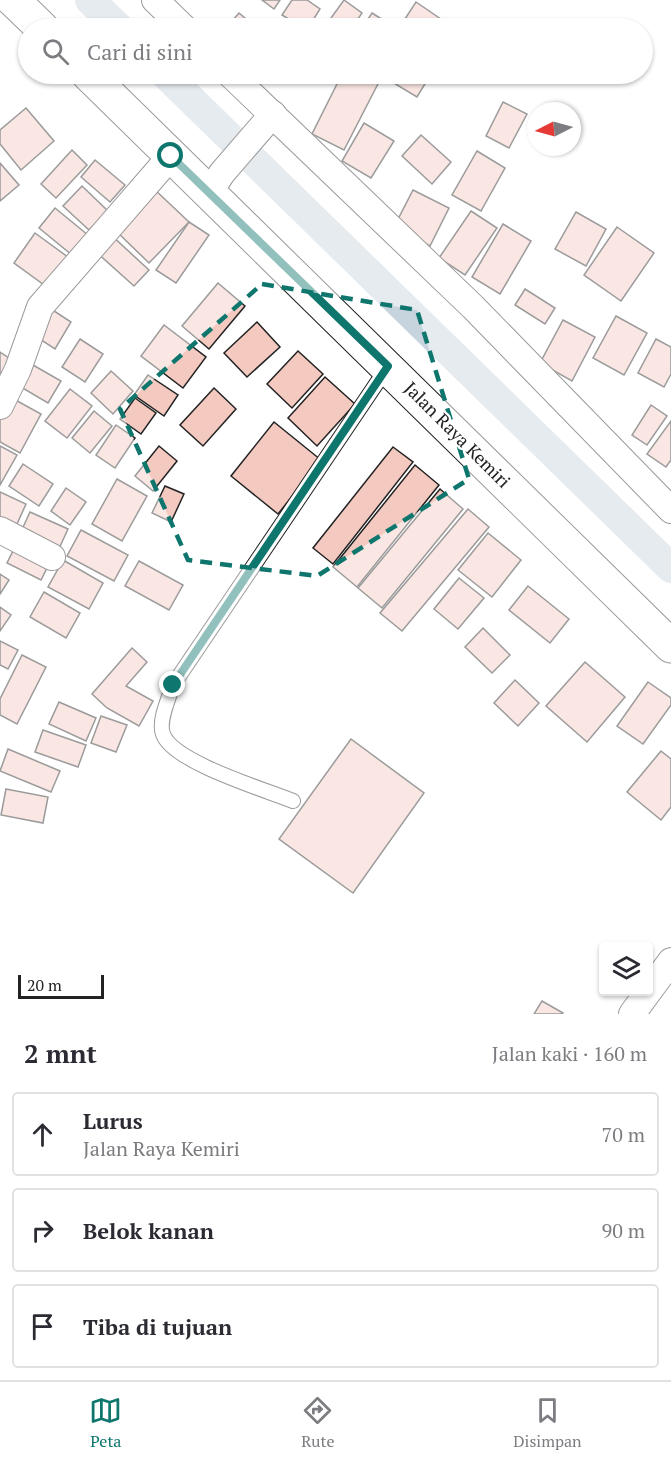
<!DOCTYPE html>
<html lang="id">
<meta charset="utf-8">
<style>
body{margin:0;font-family:"PT Serif",serif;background:#f2f2f3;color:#2b2b33}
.controls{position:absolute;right:18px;bottom:18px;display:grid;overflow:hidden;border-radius:6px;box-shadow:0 2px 4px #0004}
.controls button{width:54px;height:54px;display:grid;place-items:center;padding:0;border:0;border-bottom:2px solid #e1e1e2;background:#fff;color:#2b2b33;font:30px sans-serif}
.compass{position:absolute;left:527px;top:102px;width:54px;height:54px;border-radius:50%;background:#fff;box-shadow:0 2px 4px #0004;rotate:264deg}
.scale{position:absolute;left:18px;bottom:15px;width:86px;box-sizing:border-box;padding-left:6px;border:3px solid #222;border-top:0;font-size:16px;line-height:21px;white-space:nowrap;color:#222;-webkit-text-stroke:4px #fff;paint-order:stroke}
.stop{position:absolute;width:18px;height:18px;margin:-14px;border:4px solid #0f766e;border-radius:50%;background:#fff}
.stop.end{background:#0f766e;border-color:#fff;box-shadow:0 2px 6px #0008}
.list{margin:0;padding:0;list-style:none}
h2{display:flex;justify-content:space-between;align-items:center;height:78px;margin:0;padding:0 24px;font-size:26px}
h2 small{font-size:20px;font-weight:400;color:#7c7c81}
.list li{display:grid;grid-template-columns:39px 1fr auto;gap:18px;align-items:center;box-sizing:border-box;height:84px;margin:0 12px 12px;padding:0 12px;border:2px solid #e1e1e2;border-radius:6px}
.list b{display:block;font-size:22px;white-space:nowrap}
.list p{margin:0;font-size:20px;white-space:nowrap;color:#7c7c81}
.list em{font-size:20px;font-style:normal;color:#7c7c81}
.icon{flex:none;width:33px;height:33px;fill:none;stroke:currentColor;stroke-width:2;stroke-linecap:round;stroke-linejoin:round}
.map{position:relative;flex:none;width:671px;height:1014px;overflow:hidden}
.search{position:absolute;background:#fff;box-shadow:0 2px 4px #0004;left:18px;right:18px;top:18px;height:66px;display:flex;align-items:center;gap:15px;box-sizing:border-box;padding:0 21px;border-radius:33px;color:#7c7c81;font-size:22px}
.sheet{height:366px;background:#fff}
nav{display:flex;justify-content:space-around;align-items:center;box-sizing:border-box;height:84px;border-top:2px solid #e1e1e2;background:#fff;font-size:16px;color:#7c7c81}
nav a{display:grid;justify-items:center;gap:3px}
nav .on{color:#0f766e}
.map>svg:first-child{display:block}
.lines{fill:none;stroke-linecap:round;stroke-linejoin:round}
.canal{stroke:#c7d3dd;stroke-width:30}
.building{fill:#f3c9c0;stroke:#222;stroke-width:1.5}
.service-casing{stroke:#222;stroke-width:16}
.minor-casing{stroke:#222;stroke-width:28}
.secondary-casing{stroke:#222;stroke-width:35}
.service{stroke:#fff;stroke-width:14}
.minor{stroke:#fff;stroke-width:26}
.secondary{stroke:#fff;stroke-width:33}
.route{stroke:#0f766e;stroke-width:8}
.marked{fill:none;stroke:#0f766e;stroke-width:4.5;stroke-dasharray:12 8;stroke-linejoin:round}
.labels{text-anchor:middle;stroke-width:4.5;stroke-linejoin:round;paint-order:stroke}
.street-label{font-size:18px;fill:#222;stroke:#fff}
</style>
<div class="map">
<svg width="671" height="1014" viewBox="0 0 671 1014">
<rect width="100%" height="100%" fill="#fff"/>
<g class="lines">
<g class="canal">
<path d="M90 0 119 28"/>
<path d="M165 74 671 568"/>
</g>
</g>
<g class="building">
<path d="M262 0H280L274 9Z"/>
<path d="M292 0H307L320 9 308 28H303L282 15Z"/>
<path d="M344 0 362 13 352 28H346L331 18Z"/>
<path d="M416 2 451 26 450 28H406L401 25Z"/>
<path d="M239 13 257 28H226Z"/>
<path d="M372 13 396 28H362Z"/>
<path d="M329 23 339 28H326Z"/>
<path d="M270 74H292L288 83Z"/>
<path d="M342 74H383L344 150 312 134Z"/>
<path d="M383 74H431L417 97 382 76Z"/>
<path d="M503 102 527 114 509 148 486 136Z"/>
<path d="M26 108 54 141 21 170 0 144V130Z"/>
<path d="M364 123 394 141 371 178 342 161Z"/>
<path d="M421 135 451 162 432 184 402 156Z"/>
<path d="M72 150 87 165 56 198 41 184Z"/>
<path d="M477 151 505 168 481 211 452 195Z"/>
<path d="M95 160 125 185 110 202 81 177Z"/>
<path d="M0 163 19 185 0 201Z"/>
<path d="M82 186 108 211 89 230 63 206Z"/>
<path d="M153 188 189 222 149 263 115 230Z"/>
<path d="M413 190 449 208 430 246 394 227Z"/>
<path d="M55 208 88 235 72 255 39 228Z"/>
<path d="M471 211 497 228 465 275 439 258Z"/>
<path d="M576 212 606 229 586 266 555 249Z"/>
<path d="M189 222 209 235 176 283 156 270Z"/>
<path d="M503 224 531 241 500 294 472 277Z"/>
<path d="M617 227 654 253 621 301 584 275Z"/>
<path d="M35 233 72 260 51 290 14 263Z"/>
<path d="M110 234 149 270 134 286 95 251Z"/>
<path d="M218 283 245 306 209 349 182 326Z"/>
<path d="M525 289 555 308 545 324 515 305Z"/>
<path d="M48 307 71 322 55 349 32 334Z"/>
<path d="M616 316 647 333 624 375 593 358Z"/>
<path d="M563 320 595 337 572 381 540 363Z"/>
<path d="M257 322 280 347 247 377 224 353Z"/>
<path d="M164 325 206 357 183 388 141 356Z"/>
<path d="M80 339 103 354 85 382 62 367Z"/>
<path d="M656 339 671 347V374L664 387 638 373Z"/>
<path d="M298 351 323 374 292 408 267 384Z"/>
<path d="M0 352 18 364 0 392Z"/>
<path d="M26 361 61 381 48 403 14 383Z"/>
<path d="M111 371 133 391 113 414 91 393Z"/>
<path d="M148 375 178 395 164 416 134 395Z"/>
<path d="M325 377 355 404 317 446 288 418Z"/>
<path d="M214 388 236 409 203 446 180 425Z"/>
<path d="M70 389 92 406 67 438 45 421Z"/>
<path d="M10 397 41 414 20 453 0 442V416Z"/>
<path d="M135 398 156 413 141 434 120 419Z"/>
<path d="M651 405 667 416 647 445 632 435Z"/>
<path d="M94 411 112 426 90 453 72 438Z"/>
<path d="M671 421V460L666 467 647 454Z"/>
<path d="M274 422 321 460 278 514 231 476Z"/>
<path d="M116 425 135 438 115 468 96 455Z"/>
<path d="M0 446 17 455 0 485Z"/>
<path d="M159 446 177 461 153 491 135 476Z"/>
<path d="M393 447 413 462 333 564 313 548Z"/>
<path d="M23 464 53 484 39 506 9 486Z"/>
<path d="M415 465 439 485 357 587 333 567Z"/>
<path d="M117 479 147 496 122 541 92 524Z"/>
<path d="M165 486 184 494 171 522 152 513Z"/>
<path d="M66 488 86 502 70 525 51 511Z"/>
<path d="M440 489 463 509 382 608 358 588Z"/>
<path d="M0 492 26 504 13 533 0 527Z"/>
<path d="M468 509 489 527 402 631 380 613Z"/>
<path d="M30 512 68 529 57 553 19 536Z"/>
<path d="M81 530 128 555 114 581 67 556Z"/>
<path d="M488 533 521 560 492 597 458 570Z"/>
<path d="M14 549 48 566 41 580 7 563Z"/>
<path d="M63 560 103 583 89 609 48 587Z"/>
<path d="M139 561 183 585 169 610 125 586Z"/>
<path d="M0 574 9 580 0 594Z"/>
<path d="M459 578 484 598 458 629 434 609Z"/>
<path d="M528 586 569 619 550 643 509 610Z"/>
<path d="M44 592 80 613 66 638 30 617Z"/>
<path d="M0 607 11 615 0 631Z"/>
<path d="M483 628 510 655 492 673 465 647Z"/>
<path d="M0 641 18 650 8 669 0 665Z"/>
<path d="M132 648 147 662 126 686 153 701 139 726 107 708 92 694Z"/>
<path d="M22 655 46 667 17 724 0 715V699Z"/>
<path d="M585 662 625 697 587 742 546 706Z"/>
<path d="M515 680 539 703 518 726 494 703Z"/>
<path d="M648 682 671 698V705L643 744 617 726Z"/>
<path d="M59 702 96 718 86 741 49 724Z"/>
<path d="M101 716 127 725 116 752 91 743Z"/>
<path d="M43 730 86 745 78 767 35 752Z"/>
<path d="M351 739 424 793 353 893 279 839Z"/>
<path d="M8 749 60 771 51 792 0 771Z"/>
<path d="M661 751 671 759V807L661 820 627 792Z"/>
<path d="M6 789 48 797 43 823 1 815Z"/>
<path d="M542 1001 563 1013 562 1014H534Z"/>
</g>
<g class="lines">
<g class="service-casing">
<path id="service" d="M293 801C266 790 172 762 163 734 158 721 169 698 173 685L387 368"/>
</g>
<g class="minor-casing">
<g id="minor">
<path d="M155 0 184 28"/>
<path d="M230 74 473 307 671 510"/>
<path d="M209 193 222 173 273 114"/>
<path d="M0 406 18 369 40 307 171 156"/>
<path d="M0 530 52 557"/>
<path d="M632 1014 671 961"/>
</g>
</g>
<g class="secondary-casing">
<g id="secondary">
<path d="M13 0 42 28"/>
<path d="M88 74 671 646"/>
</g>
</g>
<use href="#service" class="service"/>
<use href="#minor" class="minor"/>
<use href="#secondary" class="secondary"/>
</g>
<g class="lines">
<path class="route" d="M171 156 388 366 173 685"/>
</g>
<path d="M0 0H671V1014H0ZM262 284 417 310 469 479 317 576 188 560 120 409Z" fill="#fff" fill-opacity=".55" fill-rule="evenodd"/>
<path class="marked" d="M262 284 417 310 469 479 317 576 188 560 120 409Z"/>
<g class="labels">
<g class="street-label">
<text transform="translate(457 435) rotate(45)" y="6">Jalan Raya Kemiri</text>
</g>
</g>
</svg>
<div class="controls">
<button><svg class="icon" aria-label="layers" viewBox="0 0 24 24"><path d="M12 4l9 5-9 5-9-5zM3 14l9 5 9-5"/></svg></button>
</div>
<svg class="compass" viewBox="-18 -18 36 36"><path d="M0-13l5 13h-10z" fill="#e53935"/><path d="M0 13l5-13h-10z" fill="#7c7c81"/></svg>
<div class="scale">20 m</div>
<div class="stop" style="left:171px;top:156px"></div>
<div class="stop end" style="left:173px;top:685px"></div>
<div class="search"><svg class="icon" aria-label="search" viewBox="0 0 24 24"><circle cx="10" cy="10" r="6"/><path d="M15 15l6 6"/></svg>Cari di sini</div>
</div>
<section class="sheet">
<h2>2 mnt<small>Jalan kaki · 160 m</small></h2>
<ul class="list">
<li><svg class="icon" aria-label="ahead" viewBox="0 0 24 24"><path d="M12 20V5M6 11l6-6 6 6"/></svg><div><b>Lurus</b><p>Jalan Raya Kemiri</p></div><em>70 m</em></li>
<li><svg class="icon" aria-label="right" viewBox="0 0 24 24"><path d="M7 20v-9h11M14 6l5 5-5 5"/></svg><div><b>Belok kanan</b></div><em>90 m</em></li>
<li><svg class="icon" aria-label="arrive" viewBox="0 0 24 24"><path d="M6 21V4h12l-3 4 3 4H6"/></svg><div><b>Tiba di tujuan</b></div></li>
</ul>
</section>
<nav>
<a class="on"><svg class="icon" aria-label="map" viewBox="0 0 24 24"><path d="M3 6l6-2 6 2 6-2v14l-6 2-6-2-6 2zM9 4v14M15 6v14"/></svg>Peta</a>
<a><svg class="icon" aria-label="directions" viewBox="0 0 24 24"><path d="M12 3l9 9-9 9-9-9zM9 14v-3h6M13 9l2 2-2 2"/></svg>Rute</a>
<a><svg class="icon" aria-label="saved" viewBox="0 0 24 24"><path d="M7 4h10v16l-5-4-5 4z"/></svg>Disimpan</a>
</nav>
